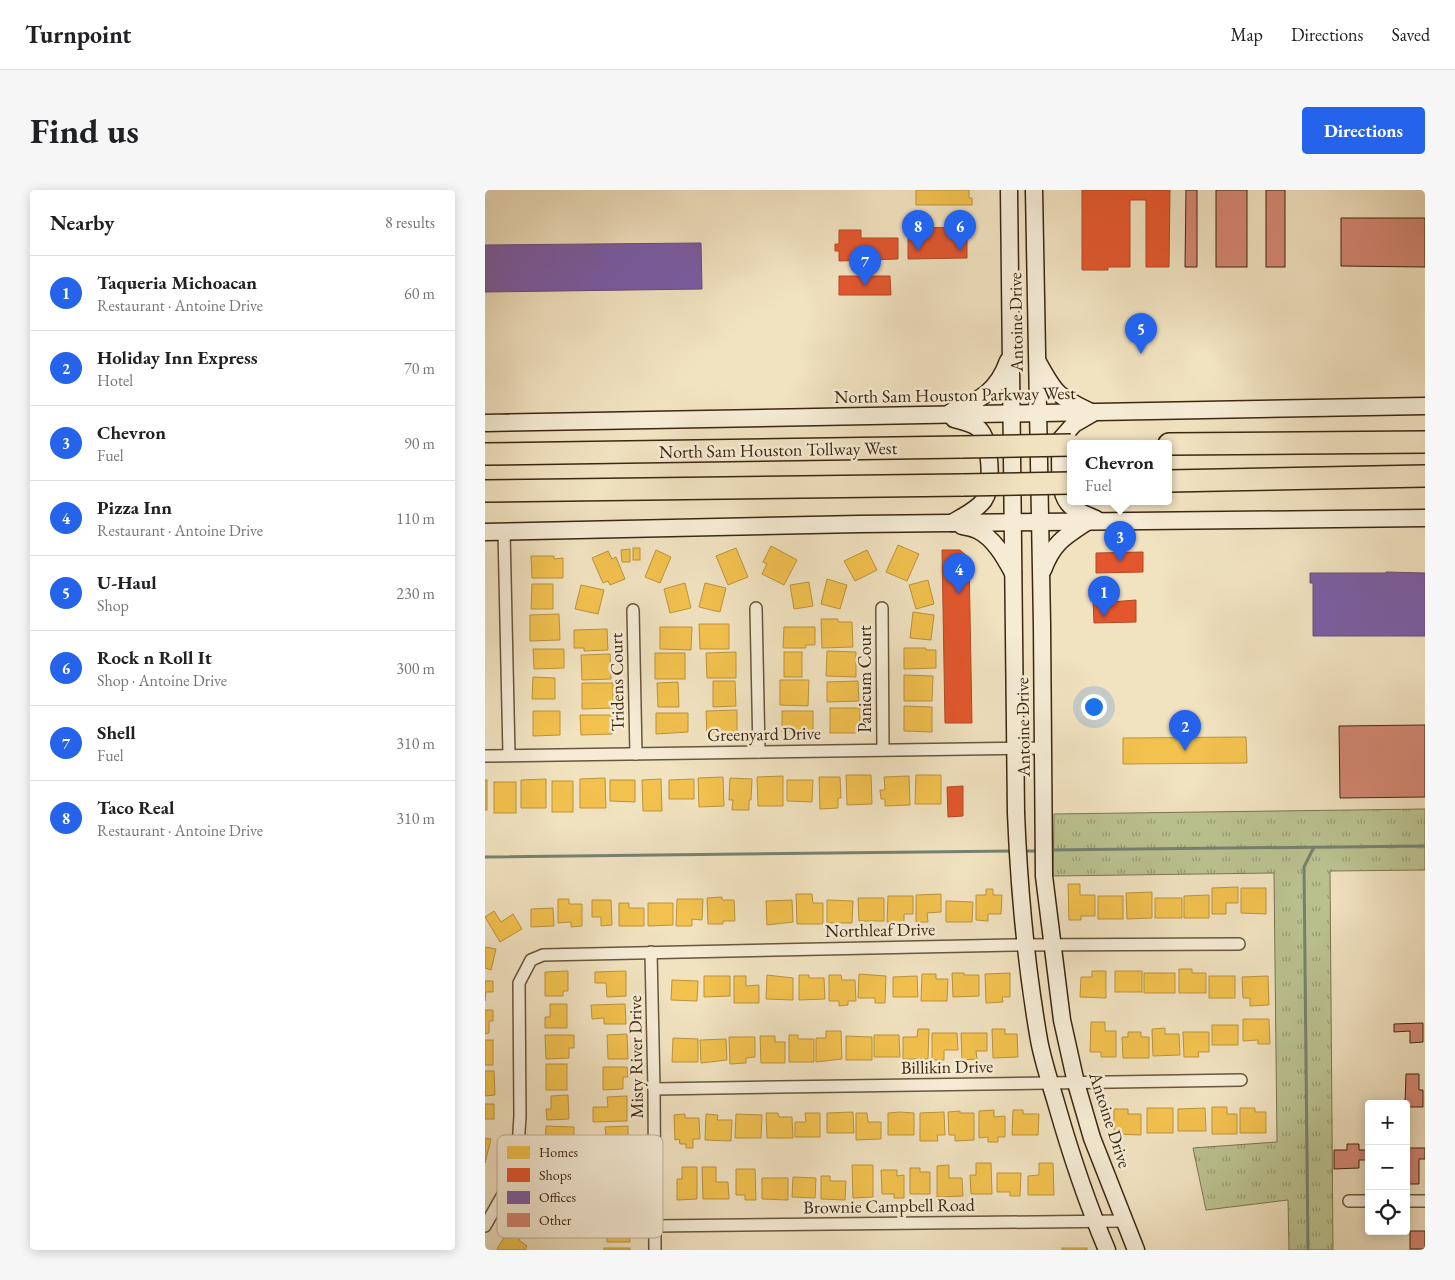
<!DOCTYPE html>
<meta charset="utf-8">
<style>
body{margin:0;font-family:"EB Garamond",serif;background:#f6f6f6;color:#202124}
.controls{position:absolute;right:15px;bottom:15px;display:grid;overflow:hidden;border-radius:5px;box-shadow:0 2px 12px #0003}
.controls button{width:45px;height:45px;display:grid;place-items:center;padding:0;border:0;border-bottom:1px solid #e0e0e0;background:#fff;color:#202124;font:25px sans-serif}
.you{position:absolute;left:608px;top:516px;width:18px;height:18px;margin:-12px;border:4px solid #fff;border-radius:50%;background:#1a73e8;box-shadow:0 0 0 8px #1a73e833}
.badge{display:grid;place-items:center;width:32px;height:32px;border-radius:50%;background:#2563eb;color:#fff;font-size:16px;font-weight:700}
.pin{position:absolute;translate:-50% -41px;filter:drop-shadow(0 1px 2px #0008)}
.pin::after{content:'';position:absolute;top:26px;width:18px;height:15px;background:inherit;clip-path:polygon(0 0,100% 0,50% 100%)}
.popup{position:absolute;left:582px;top:250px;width:105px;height:65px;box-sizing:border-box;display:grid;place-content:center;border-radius:5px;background:#fff;filter:drop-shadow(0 1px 4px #0005);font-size:16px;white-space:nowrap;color:#757577}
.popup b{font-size:19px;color:#202124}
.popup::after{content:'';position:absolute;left:50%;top:100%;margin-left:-10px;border:10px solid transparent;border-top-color:#fff}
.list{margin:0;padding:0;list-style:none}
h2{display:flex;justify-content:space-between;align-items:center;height:65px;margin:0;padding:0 20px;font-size:21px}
h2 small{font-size:16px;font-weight:400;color:#757577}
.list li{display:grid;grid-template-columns:32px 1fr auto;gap:15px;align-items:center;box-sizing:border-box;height:75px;padding:0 20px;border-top:1px solid #e0e0e0}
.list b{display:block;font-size:19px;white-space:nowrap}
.list p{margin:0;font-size:16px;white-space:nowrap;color:#757577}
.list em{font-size:16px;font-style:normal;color:#757577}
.icon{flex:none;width:28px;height:28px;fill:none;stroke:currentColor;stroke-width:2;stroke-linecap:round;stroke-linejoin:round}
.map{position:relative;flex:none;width:940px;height:1060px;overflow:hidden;border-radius:5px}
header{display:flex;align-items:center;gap:30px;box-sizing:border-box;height:70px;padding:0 25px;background:#fff;border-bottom:1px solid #e0e0e0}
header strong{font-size:24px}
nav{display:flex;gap:28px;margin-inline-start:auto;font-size:18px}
.intro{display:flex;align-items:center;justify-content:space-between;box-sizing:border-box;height:120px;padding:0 30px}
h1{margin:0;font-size:35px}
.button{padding:12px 22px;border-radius:5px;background:#2563eb;color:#fff;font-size:18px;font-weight:700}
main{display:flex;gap:30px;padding:0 30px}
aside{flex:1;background:#fff;border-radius:5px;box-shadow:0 2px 12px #0003}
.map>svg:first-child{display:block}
.grass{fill:url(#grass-tufts);stroke:#7c7550}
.homes{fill:#f2c14e;stroke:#bb933b}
.shops{fill:#e4572e;stroke:#b24925}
.offices{fill:#7b5ea7;stroke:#684e7a}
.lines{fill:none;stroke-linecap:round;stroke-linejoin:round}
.stream{stroke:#758271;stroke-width:3}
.building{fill:#d48773;stroke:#3c2710}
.minor-casing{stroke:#69563c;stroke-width:14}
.secondary-casing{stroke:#3c2710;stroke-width:19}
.motorway-casing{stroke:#3c2710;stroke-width:24}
.minor{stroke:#f6ecd6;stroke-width:11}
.secondary{stroke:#f6ecd6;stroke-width:16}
.motorway{stroke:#f1e2c0;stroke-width:21}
.motorway-bridge-casing{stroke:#3c2710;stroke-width:24;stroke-linecap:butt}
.motorway-bridge{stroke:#f1e2c0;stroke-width:21}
.labels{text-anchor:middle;stroke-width:5;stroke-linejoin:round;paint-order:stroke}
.street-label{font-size:18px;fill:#3c2710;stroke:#f6ecd6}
.key{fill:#f6ecd6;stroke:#beb19b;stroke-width:1}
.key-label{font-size:14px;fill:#3c2710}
</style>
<header>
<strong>Turnpoint</strong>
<nav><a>Map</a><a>Directions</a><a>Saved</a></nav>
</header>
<div class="intro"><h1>Find us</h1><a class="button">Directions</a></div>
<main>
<aside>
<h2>Nearby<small>8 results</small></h2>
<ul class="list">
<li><span class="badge">1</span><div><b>Taqueria Michoacan</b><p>Restaurant · Antoine Drive</p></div><em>60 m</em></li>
<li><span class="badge">2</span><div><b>Holiday Inn Express</b><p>Hotel</p></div><em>70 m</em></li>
<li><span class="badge">3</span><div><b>Chevron</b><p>Fuel</p></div><em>90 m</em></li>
<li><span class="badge">4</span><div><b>Pizza Inn</b><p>Restaurant · Antoine Drive</p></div><em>110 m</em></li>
<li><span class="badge">5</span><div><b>U-Haul</b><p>Shop</p></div><em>230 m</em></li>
<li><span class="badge">6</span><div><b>Rock n Roll It</b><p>Shop · Antoine Drive</p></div><em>300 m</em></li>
<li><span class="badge">7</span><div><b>Shell</b><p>Fuel</p></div><em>310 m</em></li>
<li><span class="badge">8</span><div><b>Taco Real</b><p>Restaurant · Antoine Drive</p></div><em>310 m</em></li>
</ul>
</aside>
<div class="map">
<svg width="940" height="1060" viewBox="0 0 940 1060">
<defs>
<pattern id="grass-tufts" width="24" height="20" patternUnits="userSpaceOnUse" patternTransform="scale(1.25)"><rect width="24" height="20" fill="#bbc391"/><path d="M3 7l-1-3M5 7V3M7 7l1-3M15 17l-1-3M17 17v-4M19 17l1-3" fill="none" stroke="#999e75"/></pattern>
</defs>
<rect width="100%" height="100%" fill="#f1e2c0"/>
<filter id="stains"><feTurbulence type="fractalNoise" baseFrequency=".004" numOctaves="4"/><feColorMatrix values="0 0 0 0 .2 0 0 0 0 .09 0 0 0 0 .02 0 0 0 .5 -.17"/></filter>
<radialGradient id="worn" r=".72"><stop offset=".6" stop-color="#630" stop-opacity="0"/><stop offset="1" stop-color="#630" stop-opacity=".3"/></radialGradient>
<path class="grass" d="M940 619V680L845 681 848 1060H804L803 1010 721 1020 708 958 792 952 789 683 568 686 569 624Z"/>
<g class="homes">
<path d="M431 0H484V8H487V15H431Z"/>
<path d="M413 355 434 364 422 391 401 382Z"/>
<path d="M286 356 312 370 299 395 277 384 282 374 278 372Z"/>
<rect x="148" y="358" width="7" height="12"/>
<path d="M251 358 263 387 243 395 231 366Z"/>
<path d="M145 359V372H137L136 360Z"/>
<path d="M171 360 186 367 175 393 160 387Z"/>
<path d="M382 360 392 380 370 391 359 371Z"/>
<path d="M123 361 127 369 131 367 140 389 125 395 123 391 118 393 107 368Z"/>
<path d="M46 366H69V369L78 368V388H47Z"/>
<path d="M342 389 362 395 355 419 336 414Z"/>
<path d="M443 390 449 414 431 419 424 395Z"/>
<path d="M324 392 328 416 309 419 305 395Z"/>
<path d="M200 393 206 418 185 423 179 399Z"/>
<path d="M220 393 241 398 235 422 214 417Z"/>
<path d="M47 394H68V419H46Z"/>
<path d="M96 395 119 400 113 424 90 419Z"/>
<path d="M428 422 449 425 446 450 425 448Z"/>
<path d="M74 424 75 450 45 451V425Z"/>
<path d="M336 429H353V432H367L368 457 337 458Z"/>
<path d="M214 434H244V459H215Z"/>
<path d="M175 437H207L206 460 175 459Z"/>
<path d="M299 437H330V455H321V458H298Z"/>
<path d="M122 439 123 460 99 461V458H89V440Z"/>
<path d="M419 458H441V460H451V478L419 479Z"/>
<path d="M48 459H79V478L49 479Z"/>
<path d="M342 461 371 462V487L341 486Z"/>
<path d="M251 462V488H222L221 463Z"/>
<rect x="299" y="462" width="18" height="25"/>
<rect x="170" y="463" width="30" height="26"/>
<path d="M125 464 126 489 97 490 96 465Z"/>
<path d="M419 485 448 486 447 511H419Z"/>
<path d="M48 487 70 488V509H47Z"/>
<path d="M295 490H324L323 516 295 515Z"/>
<path d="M228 491H250L251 516 228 517Z"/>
<path d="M373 491 374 511 342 512V492Z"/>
<path d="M193 492 194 517H173L172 493Z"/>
<path d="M97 493H128V518L97 519Z"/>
<path d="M419 516 447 517V542L419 541Z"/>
<rect x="345" y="518" width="30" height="25"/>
<path d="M252 520V545H222L221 521Z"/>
<path d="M48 521H75V545L48 546Z"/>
<rect x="297" y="521" width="31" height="20"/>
<path d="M171 523H203V542L171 544Z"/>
<path d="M95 525H127V544L96 545Z"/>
<path d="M761 547 762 573 638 574V548Z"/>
<path d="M361 585H386L387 614 362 615Z"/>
<path d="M431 585H456V614H430Z"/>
<path d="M298 586V616H273L272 587Z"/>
<path d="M424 586 425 615 400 616V609H396L395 600H400L399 587Z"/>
<path d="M238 587 239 616 214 617 213 588Z"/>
<path d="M334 587H355L356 608H353V618L335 619Z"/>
<path d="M120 588 121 618H95V589Z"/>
<path d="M245 588 267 589 266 610H264V620H247L248 610H244Z"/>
<path d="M61 589V618H36V590Z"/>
<path d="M176 589 177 621H158L157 590Z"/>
<path d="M209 589V609H184V590Z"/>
<rect x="0" y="590" width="2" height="30"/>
<path d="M125 590H150V612L125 611Z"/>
<path d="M302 590H328L327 612 302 611Z"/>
<rect x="67" y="591" width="21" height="31"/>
<rect x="9" y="592" width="22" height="31"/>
<path d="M583 694H595V705H610V726H596V730H584Z"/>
<path d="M753 697V713H741V724H727V698Z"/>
<path d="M756 698H781V724L756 723Z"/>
<path d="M501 699H508V705H517L516 724H503V731L491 730V705H501Z"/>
<path d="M667 702V728L642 729 641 703Z"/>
<path d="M311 704H327L328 713H338V734H312Z"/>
<path d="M456 704V722L442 723 443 732H431V705Z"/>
<path d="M724 705V728H699V706Z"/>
<path d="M403 706H428V724H419V733L402 732Z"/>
<rect x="613" y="706" width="25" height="23"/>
<path d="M237 707V710H249L250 731H238V734H223L222 708Z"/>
<path d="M373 708H399V731H374Z"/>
<rect x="670" y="708" width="27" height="20"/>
<path d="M73 709H84V714H97V736L86 737V732L73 733Z"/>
<path d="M192 709H218L217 730 207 729V736H191Z"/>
<path d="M107 710H126L127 735 116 736V727H107Z"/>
<path d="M307 710 308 732 282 735 281 711Z"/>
<path d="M342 710 368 711 367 733H342Z"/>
<path d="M461 711 488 712 487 732H461Z"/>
<path d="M134 713H144V718H159V736H134Z"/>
<path d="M163 713H188V735L163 736Z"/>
<path d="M68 718 69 736 46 737V719Z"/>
<path d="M9 721 16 732 28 724 37 739 15 752 0 727Z"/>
<path d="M0 757 11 759 6 780 0 778Z"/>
<path d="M694 779H707V783H721V803H694Z"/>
<path d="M83 781V801H78V806H60V782Z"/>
<path d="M141 781V806L122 807 121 793H110V782Z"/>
<path d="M607 781H621V808L595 807 596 787H607Z"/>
<rect x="630" y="781" width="27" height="21"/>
<path d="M467 783H479V785H494V806L468 807Z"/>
<path d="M525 783V807H517L518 812 501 813 500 784Z"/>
<rect x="659" y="783" width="31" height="20"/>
<path d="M374 784 401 786 400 813H390V808H373Z"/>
<path d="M437 784H451V789H463L462 811H436Z"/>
<path d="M282 785 308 788V810L281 809Z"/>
<path d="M314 785H324V788H339L340 809 314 810Z"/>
<path d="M344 785H356L357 790H370L371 811H363V815L354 816V811H344Z"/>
<path d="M219 786H245V806L219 807Z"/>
<path d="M249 786H261V796L274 795V813H249Z"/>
<path d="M432 786 433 807H408V787Z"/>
<rect x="724" y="786" width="26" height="22"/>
<path d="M783 786 784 815 765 816V808H758L757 787Z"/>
<path d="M187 790 213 791 212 811 186 810Z"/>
<path d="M0 791H8V802H1L0 811Z"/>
<path d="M65 814H82V838H60V827H65Z"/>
<path d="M140 814 141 834H119V828L107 829 106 815Z"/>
<path d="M0 820H8V831H4V843L0 844Z"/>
<path d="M758 829H784L785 854H773V850L758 851Z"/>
<path d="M606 832H620V841H631V867H616V862H605Z"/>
<rect x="727" y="835" width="26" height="20"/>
<path d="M680 838V844H694L695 865 668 866 667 839Z"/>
<path d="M433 839H444L443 869H418V847H432Z"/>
<path d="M507 839H520V844H532L533 867 508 868Z"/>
<path d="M341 841H356L357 869 331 872V848H341Z"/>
<path d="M643 842H656V847H664V868H638L637 847H643Z"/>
<path d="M698 842H724V862H713L714 867H699Z"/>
<path d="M447 843H472L473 860H459V870H447Z"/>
<path d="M476 843H502V861H491L492 869 477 870Z"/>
<path d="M142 844 143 869H123L122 845Z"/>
<path d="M60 845H89V858H84V868L61 869Z"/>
<path d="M304 845H313V849H329V872H304Z"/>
<path d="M389 845H414L415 867H389Z"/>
<path d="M275 846H290V852H300V873H276Z"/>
<path d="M361 846 387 847V870H361Z"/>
<path d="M244 847H270V867L261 868V873L245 874Z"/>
<path d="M188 848 213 849V872H187Z"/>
<path d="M241 849 242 870 216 873 215 850Z"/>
<rect x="0" y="850" width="8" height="25"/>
<rect x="61" y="874" width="21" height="26"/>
<path d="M118 877H142L143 887H138V899L118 900Z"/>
<path d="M0 881H9L10 905 0 906Z"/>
<path d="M83 905 84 929 62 930 61 919H66V906Z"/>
<path d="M142 906V931L108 932V917H123L122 907Z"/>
<rect x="0" y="914" width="9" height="15"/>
<path d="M727 917H742V924H752V944H727Z"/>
<rect x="662" y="918" width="26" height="25"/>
<path d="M720 918 721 941H693V919Z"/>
<path d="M755 918H770V922H781V943H755Z"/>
<path d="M629 919H643V924H656V945L629 944Z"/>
<path d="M509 920V927L520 926V947H513V952H503V947L494 948V921Z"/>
<path d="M528 920H538V924H554L553 945H527Z"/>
<path d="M475 921V923H489V950L470 951V945H464L463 922Z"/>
<path d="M368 922 369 943H342V923Z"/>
<path d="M415 922 429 923V945H403V923Z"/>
<path d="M459 922 460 945H452L453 951H435V923Z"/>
<path d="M281 923H293L294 927H307L308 948H282Z"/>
<path d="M320 923H335V947H310V932H321Z"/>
<path d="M371 923H382L383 932H396V949L371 950Z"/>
<path d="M200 924V928H214L215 949H208V958H201V954H195L194 949 190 950 189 925Z"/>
<path d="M221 924 233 925 232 930H247L246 951 220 950Z"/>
<path d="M251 924 277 925 276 948H250Z"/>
<path d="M61 936 89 937V950L82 949V962L60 961Z"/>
<path d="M143 936V962L121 963V959H113V947H121L120 937Z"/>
<path d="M0 948 6 949 0 973Z"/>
<path d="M60 968 88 974 85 988 75 985 72 995 55 991Z"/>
<path d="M117 971H144V983L137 982V990H117Z"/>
<path d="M491 973H506L507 1004H486L485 985H491Z"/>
<path d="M554 973H568L569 1005H543V986L554 985Z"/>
<path d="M367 975H388V1007L368 1008Z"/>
<path d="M464 975V988H477L478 1006 452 1007V976Z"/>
<path d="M197 977H212V1009L192 1010V989H197Z"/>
<path d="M217 977H231V992H243L244 1009H218Z"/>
<path d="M425 978H435V982H445V1004H425Z"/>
<path d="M251 979H270L271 1010H260V1005H251Z"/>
<path d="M396 980H412V986L419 985V1008H409V1004H397Z"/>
<path d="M512 983H536L535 1006H525V1002H512Z"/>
<path d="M336 986H345V991H361L360 1010 336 1009Z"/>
<path d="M308 987 331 988 330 1008 307 1007Z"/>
<path d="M277 988H303V1010L277 1009Z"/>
<path d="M144 998 145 1010H134L135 1021 115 1022V999Z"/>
<path d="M51 1002 80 1015 73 1033 43 1021Z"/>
<path d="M144 1027 145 1052H122L121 1028Z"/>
<path d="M29 1031 41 1038 34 1050 42 1056 40 1060H14L12 1059Z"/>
<rect x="119" y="1058" width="26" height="2"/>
<rect x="577" y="1058" width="25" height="2"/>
</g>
<g class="shops">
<path d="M597 0H685L684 77H661V10H645V77H623V80H597Z"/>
<path d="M482 37V68L423 69V38Z"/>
<path d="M354 40H376V48H413V69L354 71V61H350V54H354Z"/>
<path d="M354 86H405L406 105H354Z"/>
<path d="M457 360H475L484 368 487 533H460Z"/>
<path d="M658 362V382L611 383V363Z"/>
<path d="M608 410H626V412L651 410V432L609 433Z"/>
<path d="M478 596V626L463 627 462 597Z"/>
</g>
<g class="offices">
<path d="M216 53 217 99 0 102V55Z"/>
<path d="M901 382 940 383V446H828V393H825V383H901Z"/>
</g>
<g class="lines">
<g class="stream">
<path d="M563 660 940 656"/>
<path d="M538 661H554"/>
<path d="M0 667 527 661"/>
<path d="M823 1060 819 677 829 657"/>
</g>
</g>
<g class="building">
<path d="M701 0H712V77H700Z"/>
<rect x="731" y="0" width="31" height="77"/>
<rect x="781" y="0" width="19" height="77"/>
<path d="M856 28H940V77L856 76Z"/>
<path d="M940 535V607L855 608 854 536Z"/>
<path d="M938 833V852L925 853V841L909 842V834Z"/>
<path d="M921 884H934V900H938V917H921L920 914Z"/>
<path d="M862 954H874V960H884V970H874V978L849 979V960H862Z"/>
<path d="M921 958H940V969H934V994H921Z"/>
<rect x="925" y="1041" width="15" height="18"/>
</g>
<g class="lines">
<g class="minor-casing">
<g id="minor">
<path d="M19 342 24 565"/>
<path d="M271 418 274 562"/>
<path d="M397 418 398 560"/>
<path d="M148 420 151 564"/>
<path d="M0 566 558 558"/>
<path d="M166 762 169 899 170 1060"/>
<path d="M169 899 756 890"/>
<path d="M864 1011H884"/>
<path d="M921 1011H940"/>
<path d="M0 1036 20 1001 33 958 35 926 34 793 46 770 58 765 529 755 754 754"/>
<path d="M169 1036 638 1031"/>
</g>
</g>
<g class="secondary-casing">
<g id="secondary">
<path d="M524 0 531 623C534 699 541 775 554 850 558 872 566 895 572 916 586 965 602 1013 622 1060"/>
<path d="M549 0 557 435 559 686 577 830 591 893 607 948 651 1060"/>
<path d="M553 172C570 203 572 206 604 221"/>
<path d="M466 222C495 210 512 202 523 171"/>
<path d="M608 223 589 234 575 250C576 268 572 300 583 313 589 321 602 325 611 329"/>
<path d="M0 233 940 216"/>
<path d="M467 333C478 326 492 320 499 310 508 297 506 251 494 239 489 234 477 231 469 229"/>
<path d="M477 336C482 337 488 338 492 340 509 348 520 368 528 383"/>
<path d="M0 342 375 334 940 328"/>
<path d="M558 380C568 353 579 347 602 332"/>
</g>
</g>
<g class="motorway-casing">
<g id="motorway">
<path d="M684 254 940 252"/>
<path d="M0 264 477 257"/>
<path d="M684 291 940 286"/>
<path d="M0 301 478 295"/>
</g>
</g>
<use href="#minor" class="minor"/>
<use href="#secondary" class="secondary"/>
<use href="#motorway" class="motorway"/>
<g class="motorway-bridge-casing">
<g id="motorway-bridge">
<path d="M477 257 586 255"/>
<path d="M478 295 586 293"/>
</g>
</g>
<use href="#motorway-bridge" class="motorway-bridge"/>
</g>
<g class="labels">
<g class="street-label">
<text transform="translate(531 132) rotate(-91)" y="6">Antoine Drive</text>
<text transform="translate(470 205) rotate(-1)" y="6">North Sam Houston Parkway West</text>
<text transform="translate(293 260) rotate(-1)" y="6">North Sam Houston Tollway West</text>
<text transform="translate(380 489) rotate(-90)" y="6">Panicum Court</text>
<text transform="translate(132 492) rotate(-91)" y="6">Tridens Court</text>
<text transform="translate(538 537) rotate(-91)" y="6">Antoine Drive</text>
<text transform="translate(279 544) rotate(-1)" y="6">Greenyard Drive</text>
<text transform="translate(395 740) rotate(-1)" y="6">Northleaf Drive</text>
<text transform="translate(151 867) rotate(-91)" y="6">Misty River Drive</text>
<text transform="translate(462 877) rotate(-1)" y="6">Billikin Drive</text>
<text transform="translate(625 930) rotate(72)" y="6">Antoine Drive</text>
<text transform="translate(404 1016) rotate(-1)" y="6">Brownie Campbell Road</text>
</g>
</g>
<rect x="12" y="945" width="166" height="103" rx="8" class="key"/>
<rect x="22" y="956" width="23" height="13" fill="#f2c14e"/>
<rect x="22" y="978" width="23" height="14" fill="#e4572e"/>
<rect x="22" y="1001" width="23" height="13" fill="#7b5ea7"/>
<rect x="22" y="1023" width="23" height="14" fill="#d48773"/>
<g class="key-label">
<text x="54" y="967">Homes</text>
<text x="54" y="990">Shops</text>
<text x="54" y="1012">Offices</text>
<text x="54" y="1035">Other</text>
</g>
<rect width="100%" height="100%" filter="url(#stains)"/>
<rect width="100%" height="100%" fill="url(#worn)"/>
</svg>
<div class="controls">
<button>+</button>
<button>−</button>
<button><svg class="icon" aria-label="locate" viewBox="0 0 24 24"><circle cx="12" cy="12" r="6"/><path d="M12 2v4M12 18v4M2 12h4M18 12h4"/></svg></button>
</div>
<div class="you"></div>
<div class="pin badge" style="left:619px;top:427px">1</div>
<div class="pin badge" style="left:700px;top:561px">2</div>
<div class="pin badge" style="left:635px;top:372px">3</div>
<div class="popup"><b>Chevron</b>Fuel</div>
<div class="pin badge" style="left:474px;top:404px">4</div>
<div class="pin badge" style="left:656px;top:164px">5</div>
<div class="pin badge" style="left:475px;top:61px">6</div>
<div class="pin badge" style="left:380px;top:96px">7</div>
<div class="pin badge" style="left:433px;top:61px">8</div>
</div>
</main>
